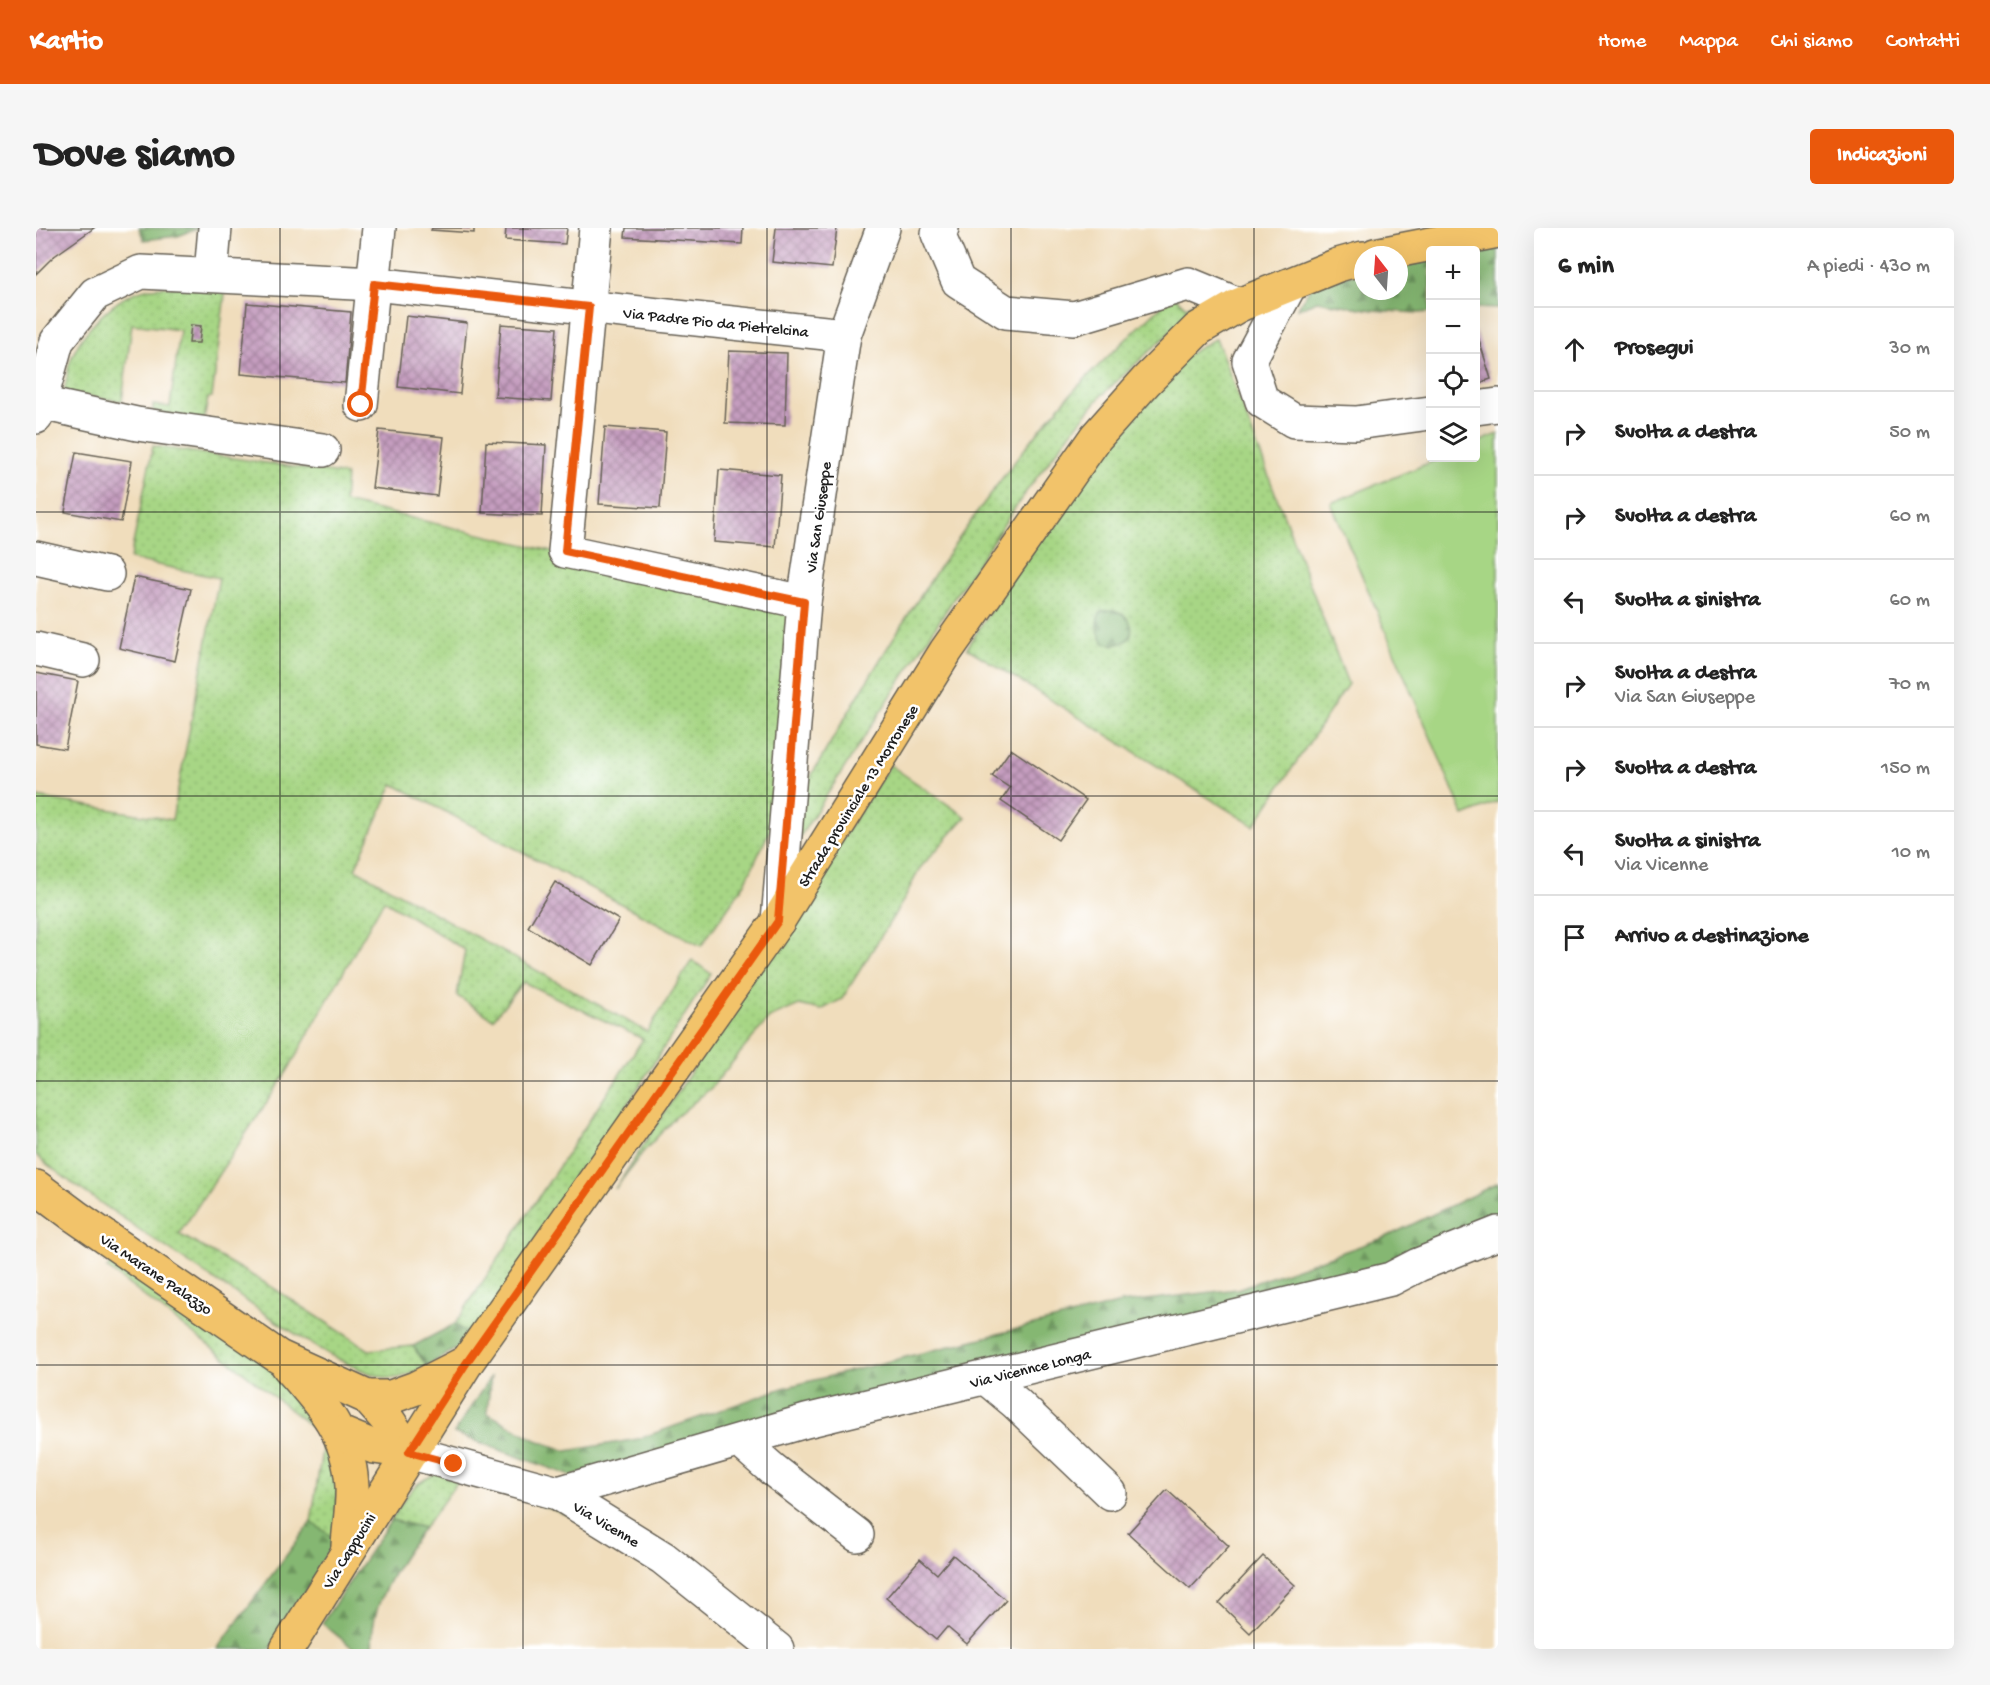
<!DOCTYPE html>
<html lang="it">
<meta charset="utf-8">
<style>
body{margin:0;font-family:"Gochi Hand",sans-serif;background:#f6f6f6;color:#222}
.controls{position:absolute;right:18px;top:18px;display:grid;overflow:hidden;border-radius:6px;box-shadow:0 6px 24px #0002}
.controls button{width:54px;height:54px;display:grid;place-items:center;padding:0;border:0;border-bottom:2px solid #e0e0e0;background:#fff;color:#222;font:30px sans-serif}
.compass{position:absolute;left:1318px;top:18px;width:54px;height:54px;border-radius:50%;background:#fff;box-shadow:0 6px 24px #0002;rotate:343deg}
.stop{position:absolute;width:18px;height:18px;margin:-14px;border:4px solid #ea580c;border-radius:50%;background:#fff}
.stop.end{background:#ea580c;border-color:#fff;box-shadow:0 2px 6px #0008}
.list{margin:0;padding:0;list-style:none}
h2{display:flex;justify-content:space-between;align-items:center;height:78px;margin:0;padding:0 24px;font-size:26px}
h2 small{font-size:20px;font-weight:400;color:#767676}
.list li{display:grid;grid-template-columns:39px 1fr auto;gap:18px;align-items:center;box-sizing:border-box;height:84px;padding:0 24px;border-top:2px solid #e0e0e0}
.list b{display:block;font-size:22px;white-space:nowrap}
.list p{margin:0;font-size:20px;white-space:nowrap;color:#767676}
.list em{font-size:20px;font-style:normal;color:#767676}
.icon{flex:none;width:33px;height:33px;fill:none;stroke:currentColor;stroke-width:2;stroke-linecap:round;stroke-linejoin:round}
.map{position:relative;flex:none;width:1462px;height:1421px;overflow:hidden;border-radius:6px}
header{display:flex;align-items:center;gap:36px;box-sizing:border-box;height:84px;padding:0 30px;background:#ea580c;color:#fff}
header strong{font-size:28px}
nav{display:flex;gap:33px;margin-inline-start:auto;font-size:21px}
.intro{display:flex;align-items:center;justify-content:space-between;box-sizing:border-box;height:144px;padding:0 36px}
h1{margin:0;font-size:42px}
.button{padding:15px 27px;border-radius:6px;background:#ea580c;color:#fff;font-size:21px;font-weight:700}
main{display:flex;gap:36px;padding:0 36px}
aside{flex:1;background:#fff;border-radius:6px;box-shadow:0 6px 24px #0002}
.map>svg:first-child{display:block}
.grass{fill:url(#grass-dots);stroke:#627950;stroke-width:1.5}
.forest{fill:url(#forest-firs);stroke:#506a47;stroke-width:1.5}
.pitch{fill:#a7d685;stroke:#627950;stroke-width:1.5}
.building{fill:url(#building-cross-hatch)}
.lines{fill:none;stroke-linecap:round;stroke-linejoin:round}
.minor-casing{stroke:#666054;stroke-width:36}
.major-casing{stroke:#666054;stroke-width:36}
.minor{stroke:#fff;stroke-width:33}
.major{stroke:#f2c36a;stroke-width:33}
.route{stroke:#ea580c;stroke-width:8}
.grid{fill:none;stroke:#1c1c1c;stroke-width:1.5;stroke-opacity:0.55}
.labels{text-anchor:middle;stroke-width:5;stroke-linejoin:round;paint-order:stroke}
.street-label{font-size:16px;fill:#1c1c1c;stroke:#fff}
</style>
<header>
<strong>Kartio</strong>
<nav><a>Home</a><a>Mappa</a><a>Chi siamo</a><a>Contatti</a></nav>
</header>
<div class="intro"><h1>Dove siamo</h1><a class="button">Indicazioni</a></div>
<main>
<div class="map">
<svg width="1462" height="1421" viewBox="0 0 1462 1421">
<defs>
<pattern id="grass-dots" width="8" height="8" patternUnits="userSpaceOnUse" patternTransform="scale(1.5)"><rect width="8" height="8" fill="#a7d685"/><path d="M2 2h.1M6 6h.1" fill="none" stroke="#8fb772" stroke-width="1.8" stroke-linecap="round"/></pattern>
<pattern id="forest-firs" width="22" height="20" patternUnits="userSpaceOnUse" patternTransform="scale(1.5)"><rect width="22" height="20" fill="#85b772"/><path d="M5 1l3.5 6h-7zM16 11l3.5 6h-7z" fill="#6c945d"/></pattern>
<pattern id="building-cross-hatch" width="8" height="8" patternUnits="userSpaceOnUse" patternTransform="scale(1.5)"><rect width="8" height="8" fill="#c59dbf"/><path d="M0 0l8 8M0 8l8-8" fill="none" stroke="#9f7f9a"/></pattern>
</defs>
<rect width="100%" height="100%" fill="#fff"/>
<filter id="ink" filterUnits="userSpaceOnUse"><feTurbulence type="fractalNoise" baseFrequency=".0167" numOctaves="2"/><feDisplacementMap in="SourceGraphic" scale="12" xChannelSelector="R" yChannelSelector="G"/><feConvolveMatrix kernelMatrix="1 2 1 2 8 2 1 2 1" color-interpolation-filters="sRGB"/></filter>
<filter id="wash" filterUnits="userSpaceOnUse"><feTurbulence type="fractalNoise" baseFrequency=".008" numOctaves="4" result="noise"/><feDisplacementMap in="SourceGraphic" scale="24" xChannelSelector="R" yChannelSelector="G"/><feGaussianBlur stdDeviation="1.35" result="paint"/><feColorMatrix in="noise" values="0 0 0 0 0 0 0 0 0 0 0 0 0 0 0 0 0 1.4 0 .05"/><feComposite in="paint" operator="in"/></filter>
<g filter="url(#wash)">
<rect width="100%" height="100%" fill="#f0ddbc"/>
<g class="grass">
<path d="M190 58 176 169 172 170 168 192 117 183V177L134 179 144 102 96 96 86 173 28 165C30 156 31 146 33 137 43 105 80 65 115 60 139 57 165 59 190 58Z"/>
<path d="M1137 67 1150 79 1160 74 1147 92 1065 168 1036 203 989 265 922 364 754 624 769 520 771 555C842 432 916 310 1006 199 1045 151 1092 110 1137 67Z"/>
<path d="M1180 110 1312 456 1218 598 931 420 1008 297 1146 130Z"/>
<path d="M117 218 310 247 308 274 761 381 741 587 709 655 665 718 357 556 319 641 611 804 656 732 675 746 496 1025 437 1111 419 1096 607 811 487 754 457 791 421 768 429 722 348 672 252 842 143 1006 231 1056 333 1122 377 1118 391 1138C380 1143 365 1152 352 1150 304 1141 236 1090 194 1062 156 1037 118 1012 81 986 53 967 25 949 0 927V569L136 592 183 350 94 331Z"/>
<path d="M854 537 930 589 884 640 867 673 806 771 785 782 763 777 733 790 675 860 639 890 607 924 579 961Z"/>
<path d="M81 1024 250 1146 300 1211 302 1313 275 1294 288 1209 206 1143 71 1040Z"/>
<path d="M416 1241 562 1298 473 1266 422 1253 388 1300 355 1292C376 1260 377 1252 416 1241Z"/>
</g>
<g class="forest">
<path d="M103 0H163L142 8 108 12Z"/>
<path d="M1462 16V81L1440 80V22Z"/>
<path d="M1394 30V84L1382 85 1337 82 1281 73 1261 81 1277 55 1327 44V63H1363V37Z"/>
<path d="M1078 382C1106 391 1099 424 1068 415 1062 404 1057 393 1066 383Z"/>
<path d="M1462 955V987L1339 1042 535 1248 418 1205 455 1148 451 1185 500 1212 531 1223 602 1211 747 1160 1085 1075 1201 1061 1350 1009Z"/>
<path d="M419 1096 437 1111 391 1138 377 1118Z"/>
<path d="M355 1292 388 1300C364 1332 331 1379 337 1421H318L286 1395Z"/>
<path d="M275 1294 302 1313 234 1421H181Z"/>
</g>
<path class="pitch" d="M1462 206V574L1428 588 1295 275 1405 230H1440V215Z"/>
<g id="blocks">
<g class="building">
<path d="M0 0H58L17 29 0 46Z"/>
<path d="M396 0H438V5L395 2Z"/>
<path d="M470 0H531L529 16 469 12Z"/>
<path d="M590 0H707L706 16 589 9Z"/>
<path d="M740 0H801L796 40 736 34Z"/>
<path d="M211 75 315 84 309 155 205 146Z"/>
<path d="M370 88 431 95 424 166 362 159Z"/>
<path d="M465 96 521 100 515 173 459 169Z"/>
<path d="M155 97 165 98 163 115H153Z"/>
<path d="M1440 102 1455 151 1440 156Z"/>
<path d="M693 123 751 125 749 197 689 195Z"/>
<path d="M569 199 630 204 624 280 563 276Z"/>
<path d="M343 202 408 209 401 268 336 260Z"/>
<path d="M450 214 510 217 506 288 446 285Z"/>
<path d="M40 224 96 233 85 294 29 284Z"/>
<path d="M683 242 745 247 739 319 678 314Z"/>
<path d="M98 349 155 361 139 433 83 420Z"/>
<path d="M0 445 42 453 29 521 0 516Z"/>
<path d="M975 521 1050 572 1022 612 965 573 974 560 956 548Z"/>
<path d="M519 654 583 692 556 737 492 699Z"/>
<path d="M1131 1262 1193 1318 1154 1361 1092 1305Z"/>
<path d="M917 1327 970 1372 931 1416 911 1399 900 1412 850 1370 884 1331 901 1346Z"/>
<path d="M1227 1328 1259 1357 1214 1405 1183 1375Z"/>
</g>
</g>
</g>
<g filter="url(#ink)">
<use href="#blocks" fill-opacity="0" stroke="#666054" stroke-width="1.5"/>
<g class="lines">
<g class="minor-casing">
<g id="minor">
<path d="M560 0 529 323 768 374"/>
<path d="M906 0 902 6 922 53 970 84 1038 90 1152 56 1203 77"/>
<path d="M175 46 179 0"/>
<path d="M1254 57 1213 133 1226 173 1258 193 1320 195 1394 185"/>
<path d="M0 174 101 196 287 222"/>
<path d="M325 177 343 0"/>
<path d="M1440 180 1462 177"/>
<path d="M0 189 21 113 59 66 105 44 338 56 808 107"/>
<path d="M0 330 71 346"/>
<path d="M0 421 47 432"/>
<path d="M742 693 768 374 808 107 847 0"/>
<path d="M950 1150 980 1175 1074 1265"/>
<path d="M704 1213 736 1241 821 1307"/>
<path d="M373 1224 522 1265 627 1330 741 1421"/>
<path d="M522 1265 770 1193 1355 1051 1382 1037 1462 1005"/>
</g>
</g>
<g class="major-casing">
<g id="major">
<path d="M1339 27 1462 3"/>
<path d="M0 959 39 988 243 1129 331 1169 354 1195 373 1224"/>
<path d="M252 1138C285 1175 313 1205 316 1258 317 1277 313 1299 312 1318"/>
<path d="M331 1169H355L380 1160 429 1135"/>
<path d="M304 1205 338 1219 373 1224"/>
<path d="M251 1421 431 1134 742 693 910 423 1060 209 1110 153 1162 101 1203 77 1302 37 1327 30"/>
</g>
</g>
<use href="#minor" class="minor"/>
<use href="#major" class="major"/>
</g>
</g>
<g class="lines" filter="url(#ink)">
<path class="route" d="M325 177 338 56 553 79 529 323 768 374 742 693 431 1134 373 1224 418 1236"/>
</g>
<path class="grid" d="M244 0V1421M487 0V1421M731 0V1421M975 0V1421M1218 0V1421M0 284H1462M0 568H1462M0 853H1462M0 1137H1462"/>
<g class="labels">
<g class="street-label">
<text transform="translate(680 93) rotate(6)" y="6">Via Padre Pio da Pietrelcina</text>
<text transform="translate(781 289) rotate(-82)" y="6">Via San Giuseppe</text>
<text transform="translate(821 567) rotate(-58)" y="6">Strada provinciale 13 Morronese</text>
<text transform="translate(121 1045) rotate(34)" y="6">Via Marane Palazzo</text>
<text transform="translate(994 1139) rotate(-14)" y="6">Via Vicennce Longa</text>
<text transform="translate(571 1295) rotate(31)" y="6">Via Vicenne</text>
<text transform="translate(312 1322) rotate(-58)" y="6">Via Cappucini</text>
</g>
</g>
</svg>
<div class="controls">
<button>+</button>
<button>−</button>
<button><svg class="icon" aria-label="locate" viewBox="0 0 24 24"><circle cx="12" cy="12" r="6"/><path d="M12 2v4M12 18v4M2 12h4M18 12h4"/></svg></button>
<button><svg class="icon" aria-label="layers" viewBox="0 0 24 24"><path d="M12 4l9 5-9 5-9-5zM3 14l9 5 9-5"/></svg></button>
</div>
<svg class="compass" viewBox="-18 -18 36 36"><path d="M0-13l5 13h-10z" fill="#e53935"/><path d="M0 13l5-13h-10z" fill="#767676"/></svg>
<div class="stop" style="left:325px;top:177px"></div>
<div class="stop end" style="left:418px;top:1236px"></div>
</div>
<aside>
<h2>6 min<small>A piedi · 430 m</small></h2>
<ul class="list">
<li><svg class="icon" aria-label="ahead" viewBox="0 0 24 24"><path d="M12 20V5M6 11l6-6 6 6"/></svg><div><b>Prosegui</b></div><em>30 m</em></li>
<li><svg class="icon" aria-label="right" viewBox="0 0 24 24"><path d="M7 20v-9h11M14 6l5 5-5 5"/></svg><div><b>Svolta a destra</b></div><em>50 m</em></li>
<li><svg class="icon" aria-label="right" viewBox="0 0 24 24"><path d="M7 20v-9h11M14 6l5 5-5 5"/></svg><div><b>Svolta a destra</b></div><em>60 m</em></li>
<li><svg class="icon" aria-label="left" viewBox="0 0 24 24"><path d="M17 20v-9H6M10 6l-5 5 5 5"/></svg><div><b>Svolta a sinistra</b></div><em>60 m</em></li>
<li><svg class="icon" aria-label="right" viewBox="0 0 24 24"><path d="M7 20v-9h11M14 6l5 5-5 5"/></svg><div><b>Svolta a destra</b><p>Via San Giuseppe</p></div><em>70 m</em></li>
<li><svg class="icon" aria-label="right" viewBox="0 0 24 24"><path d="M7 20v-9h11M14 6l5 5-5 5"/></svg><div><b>Svolta a destra</b></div><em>150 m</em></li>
<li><svg class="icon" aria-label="left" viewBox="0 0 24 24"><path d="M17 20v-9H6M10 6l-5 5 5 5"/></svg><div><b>Svolta a sinistra</b><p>Via Vicenne</p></div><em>10 m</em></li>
<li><svg class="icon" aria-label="arrive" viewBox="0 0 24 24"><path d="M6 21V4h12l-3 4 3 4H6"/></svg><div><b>Arrivo a destinazione</b></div></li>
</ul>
</aside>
</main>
